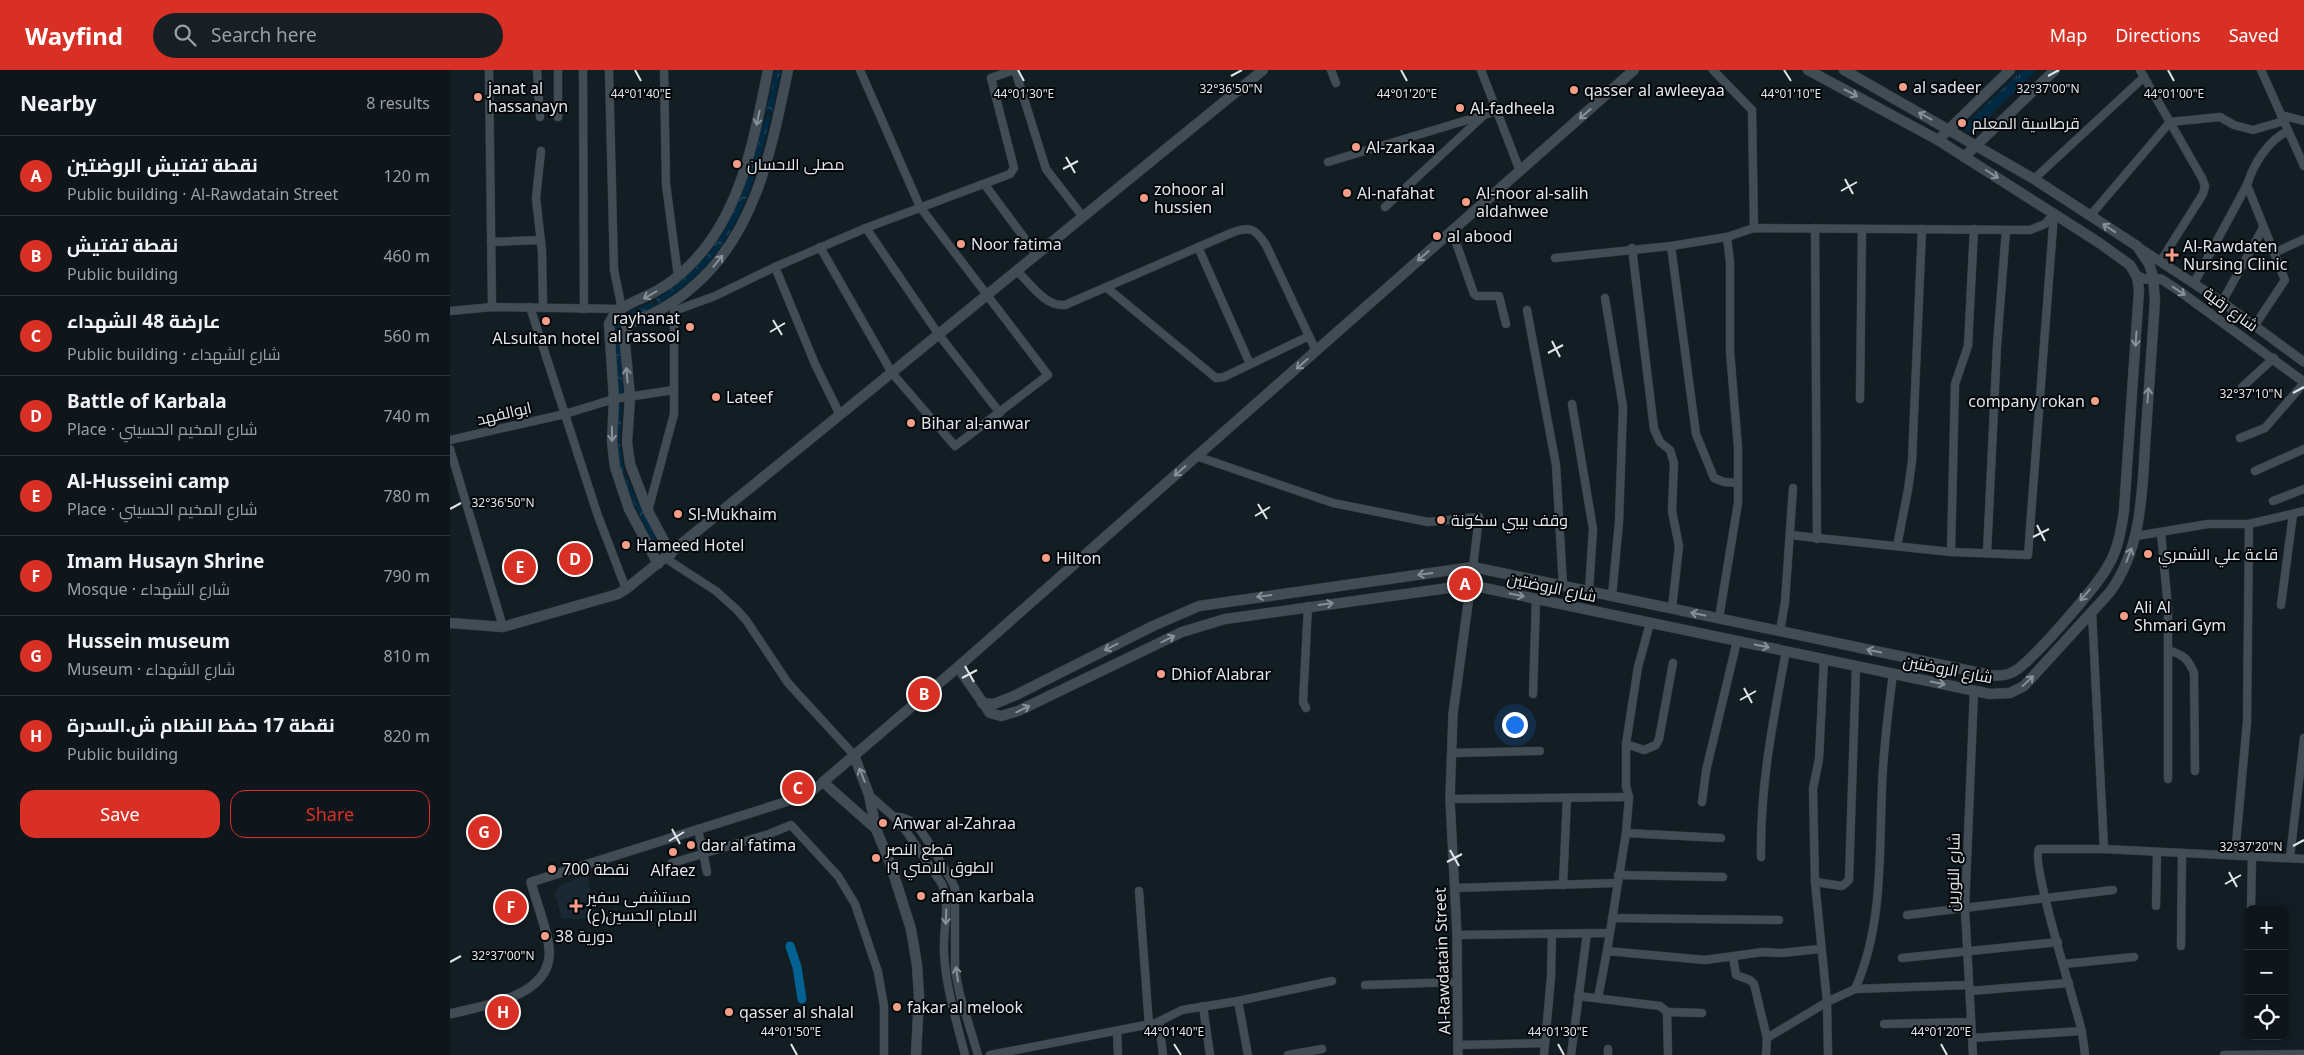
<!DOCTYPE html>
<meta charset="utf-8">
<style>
body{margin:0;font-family:"Noto Sans",Cairo,sans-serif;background:#171f24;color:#f1f3f6}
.controls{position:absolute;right:15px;bottom:15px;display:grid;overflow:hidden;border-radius:10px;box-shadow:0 2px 12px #0003}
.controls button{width:45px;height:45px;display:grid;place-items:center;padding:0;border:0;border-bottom:1px solid #2e353a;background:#0e161b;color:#f1f3f6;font:25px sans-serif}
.you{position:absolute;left:1064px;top:654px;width:18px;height:18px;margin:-12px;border:4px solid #fff;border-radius:50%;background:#1a73e8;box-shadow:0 0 0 8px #1a73e833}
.badge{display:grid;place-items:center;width:32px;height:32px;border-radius:50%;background:#d93025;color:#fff;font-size:16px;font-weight:700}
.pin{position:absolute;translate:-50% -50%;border:2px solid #fff;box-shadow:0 1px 5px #0006}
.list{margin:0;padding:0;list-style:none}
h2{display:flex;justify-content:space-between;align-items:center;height:65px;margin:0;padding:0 20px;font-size:21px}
h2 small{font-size:16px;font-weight:400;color:#9b9fa3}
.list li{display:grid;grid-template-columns:32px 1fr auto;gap:15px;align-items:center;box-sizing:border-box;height:80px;padding:0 20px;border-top:1px solid #2e353a}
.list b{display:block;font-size:19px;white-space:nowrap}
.list p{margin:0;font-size:16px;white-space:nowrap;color:#9b9fa3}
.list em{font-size:16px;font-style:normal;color:#9b9fa3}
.actions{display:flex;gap:10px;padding:15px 20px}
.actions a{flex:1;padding:11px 0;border:1px solid #d93025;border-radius:15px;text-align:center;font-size:18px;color:#d93025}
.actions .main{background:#d93025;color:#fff}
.icon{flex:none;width:28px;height:28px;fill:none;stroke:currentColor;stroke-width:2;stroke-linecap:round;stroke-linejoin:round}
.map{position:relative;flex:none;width:1854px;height:985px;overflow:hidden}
header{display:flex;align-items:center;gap:30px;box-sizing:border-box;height:70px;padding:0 25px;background:#d93025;color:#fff}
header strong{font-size:24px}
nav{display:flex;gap:28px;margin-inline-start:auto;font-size:18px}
.search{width:350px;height:45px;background:#171f24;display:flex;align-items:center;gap:12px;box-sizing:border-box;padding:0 18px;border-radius:28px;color:#9b9fa3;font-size:19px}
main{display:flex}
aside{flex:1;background:#0e161b}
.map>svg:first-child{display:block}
.built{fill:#192833}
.grass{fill:url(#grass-tufts)}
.forest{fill:url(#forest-crowns)}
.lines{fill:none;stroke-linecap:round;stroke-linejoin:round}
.canal{stroke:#036292;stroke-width:9}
.minor-casing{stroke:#33383e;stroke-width:9}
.tertiary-casing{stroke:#33383e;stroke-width:10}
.secondary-casing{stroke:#33383e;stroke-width:11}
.minor{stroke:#414c55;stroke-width:8}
.tertiary{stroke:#414c55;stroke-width:9}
.secondary{stroke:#414c55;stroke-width:10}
.oneway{stroke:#899198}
.ticks{fill:none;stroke:#e0e6eb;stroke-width:2}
.poi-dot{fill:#f49e8a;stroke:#04070a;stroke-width:2}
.labels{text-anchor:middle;stroke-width:4;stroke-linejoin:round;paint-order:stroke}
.poi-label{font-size:16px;fill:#e0e6eb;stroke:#04070a;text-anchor:start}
.street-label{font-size:16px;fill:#e0e6eb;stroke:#04070a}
.ticks-label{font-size:12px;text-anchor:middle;fill:#e0e6eb;stroke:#04070a;stroke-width:4;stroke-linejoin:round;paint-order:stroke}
</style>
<header>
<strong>Wayfind</strong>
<div class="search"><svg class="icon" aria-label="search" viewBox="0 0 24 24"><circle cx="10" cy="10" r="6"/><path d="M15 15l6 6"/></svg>Search here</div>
<nav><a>Map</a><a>Directions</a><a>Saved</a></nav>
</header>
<main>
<aside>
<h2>Nearby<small>8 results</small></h2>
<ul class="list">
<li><span class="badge">A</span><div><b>نقطة تفتيش الروضتين</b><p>Public building · Al-Rawdatain Street</p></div><em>120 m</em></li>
<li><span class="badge">B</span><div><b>نقطة تفتيش</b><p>Public building</p></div><em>460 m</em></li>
<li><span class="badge">C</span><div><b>عارضة 48 الشهداء</b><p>Public building · شارع الشهداء</p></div><em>560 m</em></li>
<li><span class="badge">D</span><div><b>Battle of Karbala</b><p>Place · شارع المخيم الحسيني</p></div><em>740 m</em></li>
<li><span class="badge">E</span><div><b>Al-Husseini camp</b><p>Place · شارع المخيم الحسيني</p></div><em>780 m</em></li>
<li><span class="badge">F</span><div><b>Imam Husayn Shrine</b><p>Mosque · شارع الشهداء</p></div><em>790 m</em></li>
<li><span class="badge">G</span><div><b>Hussein museum</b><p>Museum · شارع الشهداء</p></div><em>810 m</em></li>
<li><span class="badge">H</span><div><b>نقطة 17 حفظ النظام ش.السدرة</b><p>Public building</p></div><em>820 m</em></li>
</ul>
<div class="actions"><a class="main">Save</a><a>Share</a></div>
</aside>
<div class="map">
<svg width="1854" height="985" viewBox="0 0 1854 985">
<defs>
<pattern id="grass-tufts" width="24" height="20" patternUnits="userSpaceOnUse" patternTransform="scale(1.25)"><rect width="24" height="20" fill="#002a42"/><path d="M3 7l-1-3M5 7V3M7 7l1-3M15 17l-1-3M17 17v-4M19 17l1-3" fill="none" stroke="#25495d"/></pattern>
<pattern id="forest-crowns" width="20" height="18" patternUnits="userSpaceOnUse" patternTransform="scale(1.25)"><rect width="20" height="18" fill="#002a42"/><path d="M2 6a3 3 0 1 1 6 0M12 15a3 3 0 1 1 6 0" fill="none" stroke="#25495d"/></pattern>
</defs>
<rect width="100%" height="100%" fill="#131d24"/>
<path class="built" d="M137 805 146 848 112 849 105 825 107 819 112 814Z"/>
<path class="grass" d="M1572 0H1587L1524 61 1520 63 1515 60 1516 54Z"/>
<g class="forest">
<path d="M325 0H331L322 43 316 42Z"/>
<path d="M316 45 321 46C301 126 283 189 208 234L205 230C282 180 292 127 316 45Z"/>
<path d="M203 232 205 236 174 252 169 258 173 324 168 325 164 258C168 243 190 238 203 232Z"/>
<path d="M172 335 170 372 175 405 206 469 202 471 171 406 167 384V336Z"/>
</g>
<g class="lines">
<path class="canal" d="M340 876 347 897 352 929"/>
<g class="minor-casing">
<g id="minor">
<path d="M39 0 42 237"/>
<path d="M87 0 90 47"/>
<path d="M133 0 134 239"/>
<path d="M214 0 216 114 228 206"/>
<path d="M565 0 596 99 633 147"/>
<path d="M881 0 886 13"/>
<path d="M1031 0 1070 101"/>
<path d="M1263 0 1302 40 1304 158"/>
<path d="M1690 0 1752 108 1755 116 1753 124 1710 192"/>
<path d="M1811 0 1854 96"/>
<path d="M1831 45 1854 51"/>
<path d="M108 47V0"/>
<path d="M91 81 86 128 92 181 93 237"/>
<path d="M878 92 1047 41"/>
<path d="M1584 109 1694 7"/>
<path d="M535 115 587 185"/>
<path d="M1797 115 1835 210 1805 255"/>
<path d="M935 137 1033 46"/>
<path d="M1640 146 1720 52 1770 47 1784 55 1803 60 1834 51"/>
<path d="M416 158 489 265 550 343"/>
<path d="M1365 158 1367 469"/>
<path d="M1002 161 1024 224 1027 226H1049L1056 254"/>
<path d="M41 172 91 170"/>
<path d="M1221 176 1246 364 1264 408 1274 412 1288 413"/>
<path d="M370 177 442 303 505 376 598 305 470 137 410 0"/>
<path d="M748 177 800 294"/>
<path d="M1182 178 1204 359 1210 372 1220 380 1224 393 1222 441 1229 476 1222 538"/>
<path d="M1824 183 1854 169"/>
<path d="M1105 188 1221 176 1277 167 1304 158 1580 160 1595 154 1604 143"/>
<path d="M325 197 365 294 390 345"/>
<path d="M567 201C580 213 595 237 615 235L781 163C800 156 805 158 816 175L866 281"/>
<path d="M1744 213 1797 115C1803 95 1818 70 1838 61"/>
<path d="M656 217 766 308 774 307 859 266"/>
<path d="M1155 228 1173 337 1169 452 1162 526"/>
<path d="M224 232V241L265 226 325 197 416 158 560 104 564 98 541 8 564 0"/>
<path d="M1772 232 1813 158"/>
<path d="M80 237 148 446 176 519"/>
<path d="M1077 240 1106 395 1113 516"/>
<path d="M0 241 42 237 172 239 164 200 159 0"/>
<path d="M1792 317 1824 288"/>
<path d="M1410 329 1412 159"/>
<path d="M1122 334 1143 459 1139 521"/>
<path d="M1790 368 1815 358 1854 313"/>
<path d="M0 370 115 344 164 329 224 320"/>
<path d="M0 379 53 557"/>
<path d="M746 386 883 433 978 452 1029 447 1023 497"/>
<path d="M1805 401 1854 379"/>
<path d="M1823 431 1854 419"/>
<path d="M198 441 224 344V241"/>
<path d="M1711 462 1718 538V709"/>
<path d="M1340 465 1501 482 1578 485 1604 143"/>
<path d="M1686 466 1758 454H1799L1854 441"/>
<path d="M1447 476 1458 420 1462 391 1472 159"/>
<path d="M1501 482 1505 314 1518 276 1524 159"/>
<path d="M1537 483 1547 276 1556 160"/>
<path d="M215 488 266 521 286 539 296 550 338 613 404 685"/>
<path d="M1831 535 1843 444"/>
<path d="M1642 542 1654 779"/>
<path d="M1269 548 1288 433V378L1280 281V192L1277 167"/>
<path d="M1200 553 1188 597 1176 674V716L1179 727 1176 763 1157 881 1255 890 1313 882 1331 883 1370 879"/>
<path d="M1330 561 1335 532 1343 418"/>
<path d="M1718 580C1733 585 1738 588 1744 603L1745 701"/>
<path d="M1374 589 1369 689 1363 719 1365 812 1377 932 1378 985"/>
<path d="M1083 624 1086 529"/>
<path d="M856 638 853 632 858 536"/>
<path d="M1176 674 1194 680 1206 675 1209 669 1223 593"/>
<path d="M1003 683 1090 681"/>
<path d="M419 725 444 747"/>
<path d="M1000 729 1179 727"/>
<path d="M1252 732 1256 701 1287 571"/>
<path d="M248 759 257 802"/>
<path d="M1176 763 1271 768"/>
<path d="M1785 785 1797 652 1799 454"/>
<path d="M1311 787C1310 715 1323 651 1336 581"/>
<path d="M1840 787 1854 668"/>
<path d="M222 793 319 764 341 755 388 806 405 834 428 902 434 936V985"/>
<path d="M1168 805 1273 807"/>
<path d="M1365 812 1392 816 1399 810 1406 596"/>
<path d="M1113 815 1117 728"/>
<path d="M1005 818 1167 813"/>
<path d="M689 821 699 955"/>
<path d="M1706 836 1707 782"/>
<path d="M1801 839 1802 786"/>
<path d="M1457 845 1663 820"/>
<path d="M1162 848 1329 850"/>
<path d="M1007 865 1159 863"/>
<path d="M1731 876 1732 783"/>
<path d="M1283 887 1286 905 1300 910 1304 914 1317 968 1377 932 1405 919 1519 915"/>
<path d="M1452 888 1608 872"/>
<path d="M1614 894 1684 887"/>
<path d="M915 915 1007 912"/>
<path d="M1405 919C1436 850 1428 772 1433 698 1435 666 1439 635 1443 603"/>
<path d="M1520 921 1619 913"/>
<path d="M1128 926 1210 936 1217 942 1218 985"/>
<path d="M1148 928 1157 881"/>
<path d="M788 931 798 985"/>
<path d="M753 936 760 985"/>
<path d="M1217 942 1252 943"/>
<path d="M709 952 713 985"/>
<path d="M1434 954 1521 952"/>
<path d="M667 961 668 985"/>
<path d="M1522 968 1632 961"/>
<path d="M1009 975 1095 973"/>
<path d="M515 985C507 953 493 908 494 875 494 854 500 835 492 814L456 761 444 747C452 746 458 749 465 754 473 761 500 807 505 818V900L510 925 528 985"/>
<path d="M540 985 706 953 732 940 788 931 882 911"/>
<path d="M838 985 872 979"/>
<path d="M1094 985 1101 907 1102 864"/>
<path d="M1121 985 1137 863"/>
<path d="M1158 985V979"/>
<path d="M1316 985 1317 968"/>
<path d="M1523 985 1515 839 1524 620"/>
<path d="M1635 985C1634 976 1633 967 1631 958 1625 933 1580 792 1589 779H1654L1854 789"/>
<path d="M1774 985 1854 984"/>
</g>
</g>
<g class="tertiary-casing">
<g id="tertiary">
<path d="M1688 177 1772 232 1854 292"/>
<path d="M1685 204 1694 209H1711L1728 220 1854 312"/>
<path d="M0 944C34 935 104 927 99 878 97 858 86 832 81 812L351 727 359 724 373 712"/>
<path d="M1008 985 1007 865 1000 729 1003 644 1023 497"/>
</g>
</g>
<g class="secondary-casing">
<g id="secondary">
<path d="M1488 70 1560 0"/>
<path d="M1514 87 1605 0"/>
<path d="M221 484 198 441 180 394 177 372 180 327 174 263C176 259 177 256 181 253 187 249 195 247 202 244 218 236 233 226 246 214 307 160 322 76 338 0"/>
<path d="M208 494 179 439 165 397 162 372 164 329 159 254C166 235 192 230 208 220 219 214 229 206 238 197 291 146 304 69 318 0"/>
<path d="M0 553 53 557 168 524 176 519 813 0"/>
<path d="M508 597 540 643 551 646 568 641 732 562 775 549 1020 515 1540 624 1560 623 1574 616 1660 522C1694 475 1692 416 1696 361 1699 318 1702 274 1705 231L1703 206 1699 194 1687 176 1584 109 1394 0"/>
<path d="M532 633 544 634 566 625 703 556 749 536 1023 497 1540 605C1548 606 1556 606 1563 602 1581 593 1647 516 1658 496 1668 480 1671 460 1674 441L1689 220 1687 207 1680 195 1648 172 1488 70 1358 0"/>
<path d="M404 685 419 725 426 759 440 793 461 859 467 895 469 926 466 985"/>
<path d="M426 759 373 712 508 597 1184 0"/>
</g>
</g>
<use href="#minor" class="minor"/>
<use href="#tertiary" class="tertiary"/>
<use href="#secondary" class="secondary"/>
</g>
<defs><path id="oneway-shaft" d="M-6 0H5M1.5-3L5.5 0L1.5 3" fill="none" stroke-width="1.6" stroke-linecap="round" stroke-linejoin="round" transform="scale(1.25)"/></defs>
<g class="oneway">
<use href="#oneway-shaft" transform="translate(1401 23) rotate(28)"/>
<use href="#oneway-shaft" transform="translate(1135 44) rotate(139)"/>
<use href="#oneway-shaft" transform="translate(1475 46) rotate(-151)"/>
<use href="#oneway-shaft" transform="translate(308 48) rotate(102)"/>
<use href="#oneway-shaft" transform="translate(1542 104) rotate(32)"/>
<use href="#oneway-shaft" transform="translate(1659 158) rotate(-147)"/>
<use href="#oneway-shaft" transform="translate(973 186) rotate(139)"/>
<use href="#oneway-shaft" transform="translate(268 191) rotate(-51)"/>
<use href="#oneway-shaft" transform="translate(1729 221) rotate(33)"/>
<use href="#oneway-shaft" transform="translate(200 225) rotate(151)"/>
<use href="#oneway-shaft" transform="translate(1686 269) rotate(94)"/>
<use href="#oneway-shaft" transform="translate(852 294) rotate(139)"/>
<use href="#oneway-shaft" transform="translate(177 305) rotate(-95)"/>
<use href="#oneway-shaft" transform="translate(1698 325) rotate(-86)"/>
<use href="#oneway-shaft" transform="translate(162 364) rotate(89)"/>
<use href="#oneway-shaft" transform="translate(730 401) rotate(139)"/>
<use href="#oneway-shaft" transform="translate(1679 485) rotate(-69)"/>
<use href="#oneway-shaft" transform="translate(975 504) rotate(172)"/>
<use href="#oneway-shaft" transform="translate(1067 525) rotate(12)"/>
<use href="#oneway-shaft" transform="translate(1635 525) rotate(131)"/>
<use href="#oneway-shaft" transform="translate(814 526) rotate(172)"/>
<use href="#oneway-shaft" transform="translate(876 534) rotate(-8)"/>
<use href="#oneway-shaft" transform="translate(1248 544) rotate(-168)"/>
<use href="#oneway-shaft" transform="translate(718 569) rotate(-26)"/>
<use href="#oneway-shaft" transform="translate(1312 576) rotate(12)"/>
<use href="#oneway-shaft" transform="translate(661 577) rotate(153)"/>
<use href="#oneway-shaft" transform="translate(1424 581) rotate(-168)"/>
<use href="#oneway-shaft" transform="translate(1578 611) rotate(-43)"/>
<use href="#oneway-shaft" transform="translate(1488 613) rotate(12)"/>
<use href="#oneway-shaft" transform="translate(573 639) rotate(-26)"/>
<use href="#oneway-shaft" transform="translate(412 705) rotate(-112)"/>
<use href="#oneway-shaft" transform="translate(496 847) rotate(92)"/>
<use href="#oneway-shaft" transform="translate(507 904) rotate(-98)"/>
</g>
<path class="ticks" d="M185 0 191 11M568 0 574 11M951 0 957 11M1334 0 1341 11M1718 0 1724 11M781 6 792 0M1598 6 1609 0M616 87 625 103M613 99 628 91M1395 109 1403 124M1391 121 1407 112M323 250 332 265M320 262 335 253M1102 271 1110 287M1098 283 1113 275M1843 323 1854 317M808 434 817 449M0 439 11 433M805 446 820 437M1587 455 1595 471M1583 467 1599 459M515 596 524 612M512 608 527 600M1294 618 1302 633M1290 630 1306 621M222 759 230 774M219 771 234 762M1843 776 1854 770M1000 780 1009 796M997 792 1012 784M1779 802 1787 817M1775 814 1791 805M0 892 11 886M341 974 347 985M724 974 731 985M1108 974 1114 985M1491 974 1497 985"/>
<g class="poi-dot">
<circle cx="1453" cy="17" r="5"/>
<circle cx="1124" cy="20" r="5"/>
<circle cx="28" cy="27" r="5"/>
<circle cx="1010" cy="38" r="5"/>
<circle cx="1512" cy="53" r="5"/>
<circle cx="906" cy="77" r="5"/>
<circle cx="287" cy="94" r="5"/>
<circle cx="897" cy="123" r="5"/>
<circle cx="694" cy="128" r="5"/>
<circle cx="1016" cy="132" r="5"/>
<circle cx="987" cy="166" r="5"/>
<circle cx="511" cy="174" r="5"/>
<path d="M1719.5 177.5h5v5h5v5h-5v5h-5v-5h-5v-5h5z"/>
<circle cx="96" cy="251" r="5"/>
<circle cx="240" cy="257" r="5"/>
<circle cx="266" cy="327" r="5"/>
<circle cx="1645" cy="331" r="5"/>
<circle cx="461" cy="353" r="5"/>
<circle cx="228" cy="444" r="5"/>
<circle cx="991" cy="450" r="5"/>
<circle cx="176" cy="475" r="5"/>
<circle cx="1698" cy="484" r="5"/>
<circle cx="596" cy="488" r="5"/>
<circle cx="1674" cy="546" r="5"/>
<circle cx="711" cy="604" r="5"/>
<circle cx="433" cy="753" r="5"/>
<circle cx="241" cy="775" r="5"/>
<circle cx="223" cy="782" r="5"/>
<circle cx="426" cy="788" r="5"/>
<circle cx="102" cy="799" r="5"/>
<circle cx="471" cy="826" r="5"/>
<path d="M123.5 828.5h5v5h5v5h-5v5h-5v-5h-5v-5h5z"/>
<circle cx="95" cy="866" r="5"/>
<circle cx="447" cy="937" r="5"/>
<circle cx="279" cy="942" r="5"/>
</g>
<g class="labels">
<g class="poi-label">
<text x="1463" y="23">al sadeer</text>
<text x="38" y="24">janat al<tspan x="38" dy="18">hassanayn</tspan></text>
<text x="1134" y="26">qasser al awleeyaa</text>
<text x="1020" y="44">Al-fadheela</text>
<text x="1522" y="59">قرطاسية المعلم</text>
<text x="916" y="83">Al-zarkaa</text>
<text x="297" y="100">مصلى الاحسان</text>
<text x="704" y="125">zohoor al<tspan x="704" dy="18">hussien</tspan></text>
<text x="907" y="129">Al-nafahat</text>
<text x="1026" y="129">Al-noor al-salih<tspan x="1026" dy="18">aldahwee</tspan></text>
<text x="997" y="172">al abood</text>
<text x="521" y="180">Noor fatima</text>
<text x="1733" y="182">Al-Rawdaten<tspan x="1733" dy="18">Nursing Clinic</tspan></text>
<text x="230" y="254" text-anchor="end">rayhanat<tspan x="230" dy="18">al rassool</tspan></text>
<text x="96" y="274" text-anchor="middle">ALsultan hotel</text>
<text x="276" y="333">Lateef</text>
<text x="1635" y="337" text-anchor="end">company rokan</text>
<text x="471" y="359">Bihar al-anwar</text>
<text x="238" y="450">Sl-Mukhaim</text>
<text x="1001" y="456">وقف بيبي سكونة</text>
<text x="186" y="481">Hameed Hotel</text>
<text x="1708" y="490">قاعة علي الشمري</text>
<text x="606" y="494">Hilton</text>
<text x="1684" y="543">Ali Al<tspan x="1684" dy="18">Shmari Gym</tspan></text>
<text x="721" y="610">Dhiof Alabrar</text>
<text x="443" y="759">Anwar al-Zahraa</text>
<text x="251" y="781">dar al fatima</text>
<text x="436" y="785">قطع النصر<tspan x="436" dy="18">الطوق الامني ۱۹</tspan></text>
<text x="112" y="805">نقطة 700</text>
<text x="223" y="806" text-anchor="middle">Alfaez</text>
<text x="481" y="832">afnan karbala</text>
<text x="137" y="833">مستشفى سفير<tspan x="137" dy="18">الامام الحسين(ع)</tspan></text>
<text x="105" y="872">دورية 38</text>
<text x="457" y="943">fakar al melook</text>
<text x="289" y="948">qasser al shalal</text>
</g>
<g class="street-label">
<text transform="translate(1781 239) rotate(36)" y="6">شارع رقية</text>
<text transform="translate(54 343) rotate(-13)" y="6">ابوالفهد</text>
<text transform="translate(1102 517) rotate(12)" y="6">شارع الروضتين</text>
<text transform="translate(1498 599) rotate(11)" y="6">شارع الروضتين</text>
<text transform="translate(1503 802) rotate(-89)" y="6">شارع النورين</text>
<text transform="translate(992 891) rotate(-92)" y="6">Al-Rawdatain Street</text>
</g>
</g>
<g class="ticks-label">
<text x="1598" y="23">32°37'00"N</text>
<text x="781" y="23">32°36'50"N</text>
<text x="191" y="28">44°01'40"E</text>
<text x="574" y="28">44°01'30"E</text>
<text x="957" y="28">44°01'20"E</text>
<text x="1341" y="28">44°01'10"E</text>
<text x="1724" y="28">44°01'00"E</text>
<text x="1801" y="328">32°37'10"N</text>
<text x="53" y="437">32°36'50"N</text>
<text x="1801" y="781">32°37'20"N</text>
<text x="53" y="890">32°37'00"N</text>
<text x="341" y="966">44°01'50"E</text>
<text x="724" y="966">44°01'40"E</text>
<text x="1108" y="966">44°01'30"E</text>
<text x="1491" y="966">44°01'20"E</text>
</g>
</svg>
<div class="controls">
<button>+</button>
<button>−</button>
<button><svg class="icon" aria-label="locate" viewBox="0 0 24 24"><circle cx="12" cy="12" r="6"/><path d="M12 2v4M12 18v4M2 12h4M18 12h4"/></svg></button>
</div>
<div class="you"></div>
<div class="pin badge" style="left:1015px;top:514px">A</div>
<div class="pin badge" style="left:474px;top:624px">B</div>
<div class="pin badge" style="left:348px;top:718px">C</div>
<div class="pin badge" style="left:125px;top:489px">D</div>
<div class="pin badge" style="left:70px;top:497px">E</div>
<div class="pin badge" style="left:61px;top:837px">F</div>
<div class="pin badge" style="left:34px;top:762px">G</div>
<div class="pin badge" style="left:53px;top:942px">H</div>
</div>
</main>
